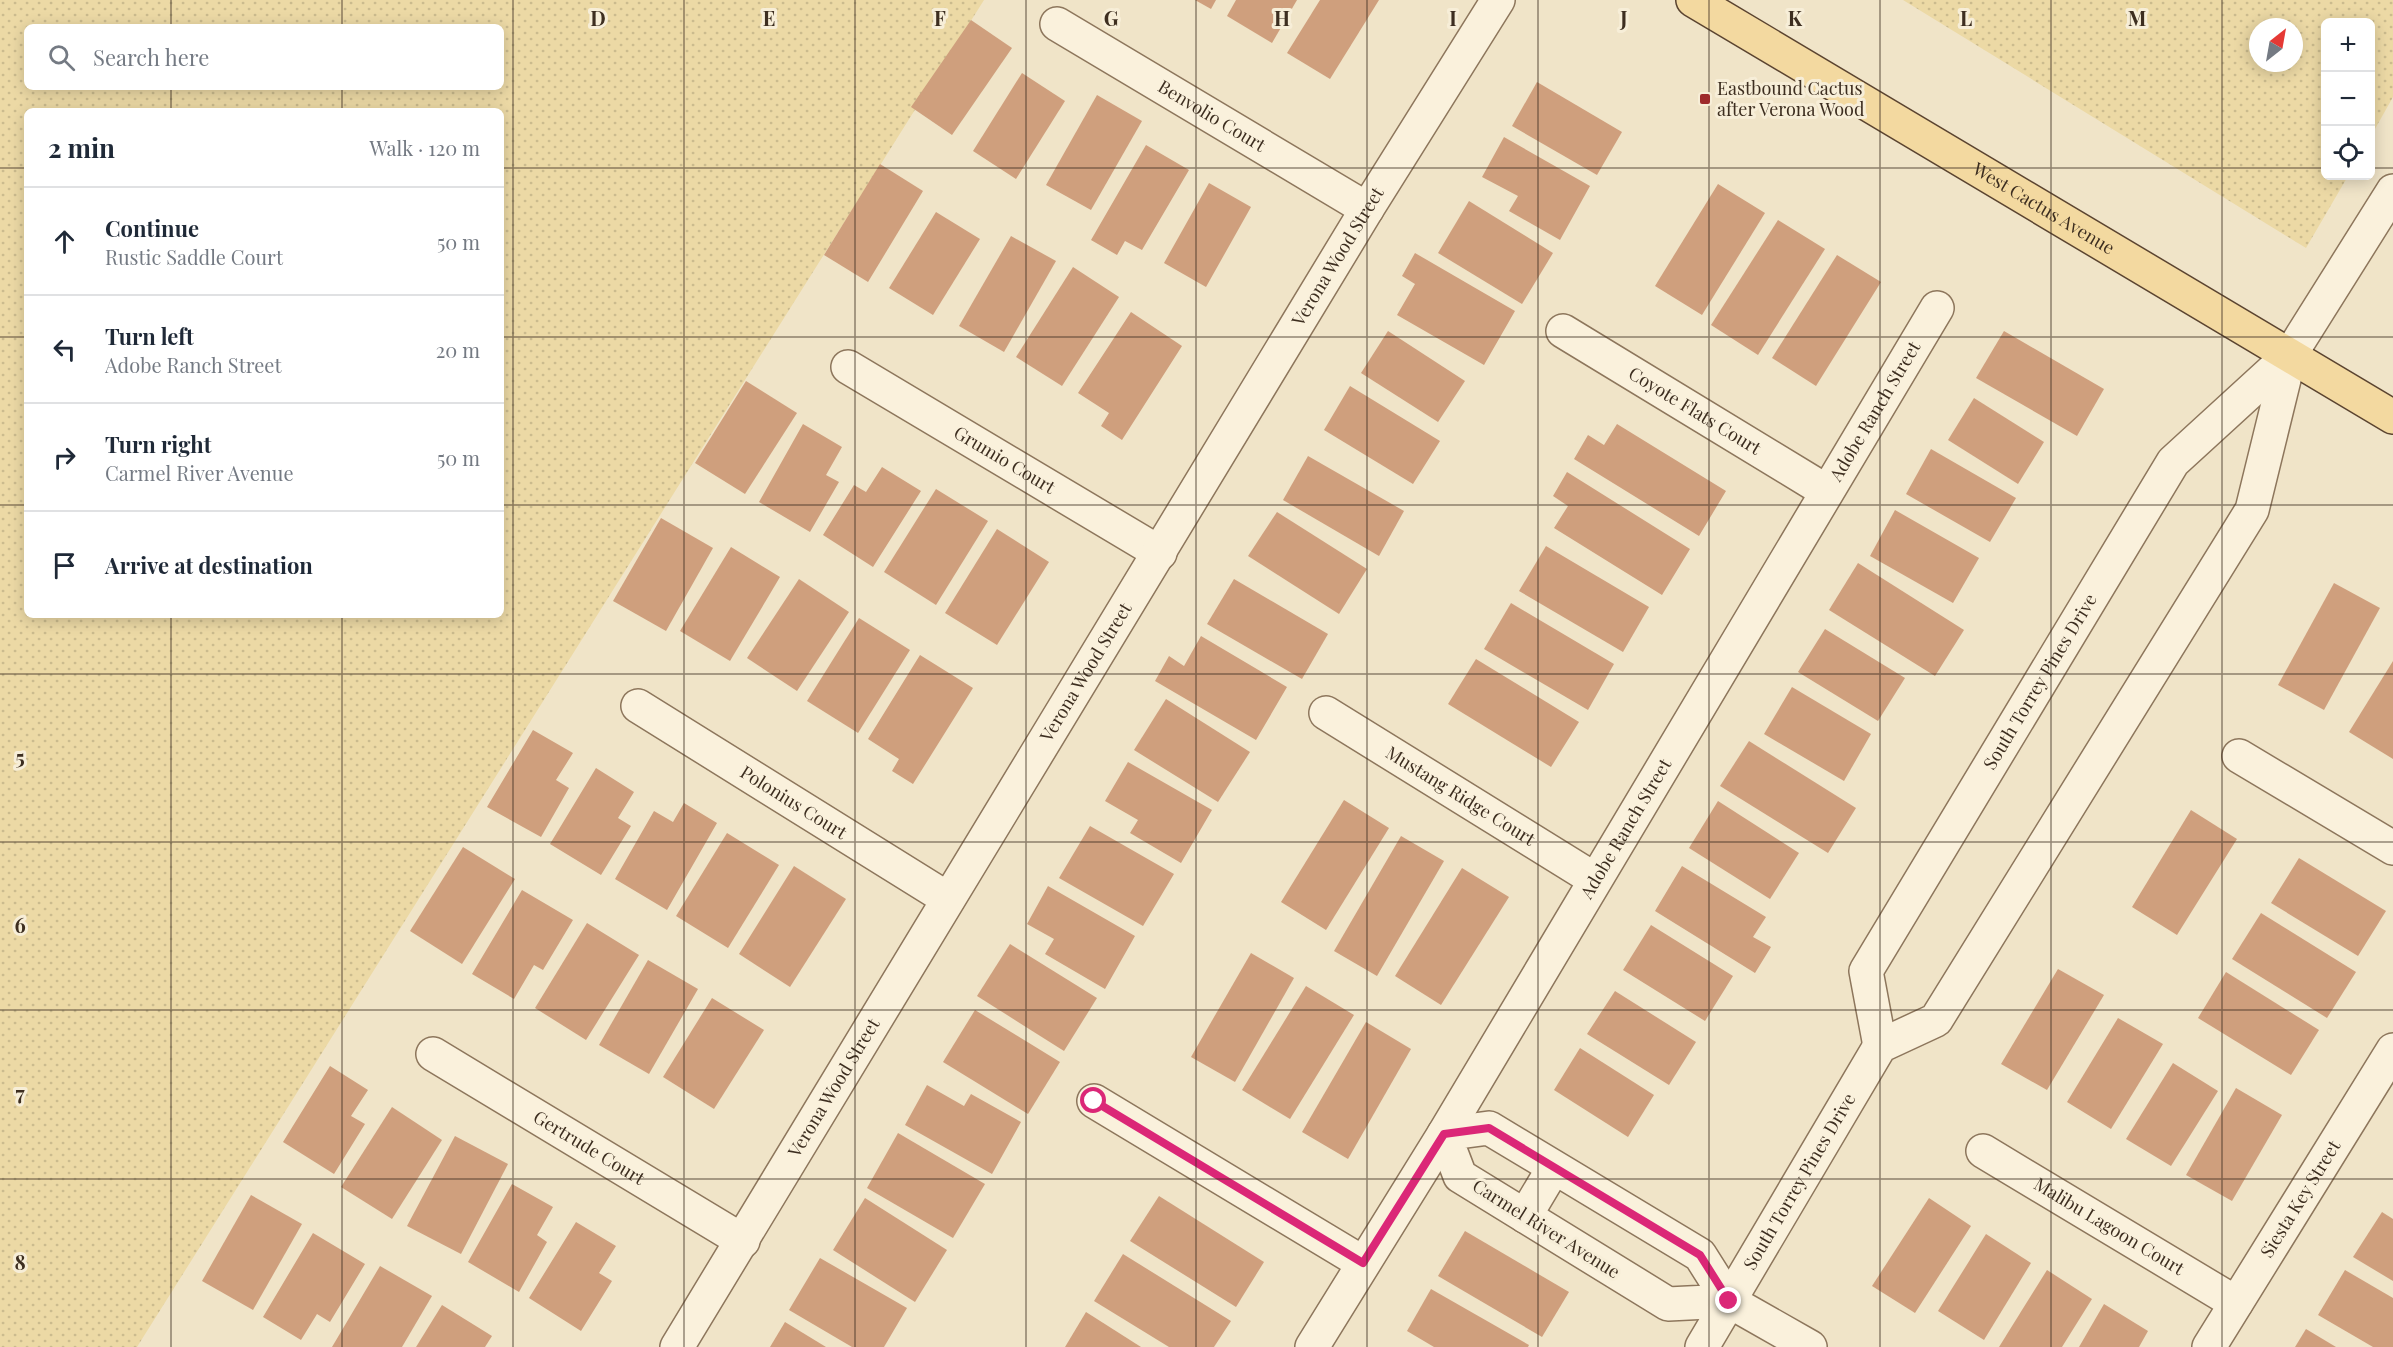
<!DOCTYPE html>
<meta charset="utf-8">
<style>
body{margin:0;font-family:"Playfair Display",serif;background:#f2f2f3;color:#1f2937}
.controls{position:absolute;right:18px;top:18px;display:grid;overflow:hidden;border-radius:9px;box-shadow:0 3px 15px #0003}
.controls button{width:54px;height:54px;display:grid;place-items:center;padding:0;border:0;border-bottom:2px solid #e0e1e3;background:#fff;color:#1f2937;font:30px sans-serif}
.compass{position:absolute;left:2249px;top:18px;width:54px;height:54px;border-radius:50%;background:#fff;box-shadow:0 3px 15px #0003;rotate:31deg}
.stop{position:absolute;width:18px;height:18px;margin:-14px;border:4px solid #db2777;border-radius:50%;background:#fff}
.stop.end{background:#db2777;border-color:#fff;box-shadow:0 2px 6px #0008}
.list{margin:0;padding:0;list-style:none}
h2{display:flex;justify-content:space-between;align-items:center;height:78px;margin:0;padding:0 24px;font-size:26px}
h2 small{font-size:20px;font-weight:400;color:#747a83}
.list li{display:grid;grid-template-columns:39px 1fr auto;gap:18px;align-items:center;box-sizing:border-box;height:108px;padding:0 24px;border-top:2px solid #e0e1e3}
.list b{display:block;font-size:22px;white-space:nowrap}
.list p{margin:0;font-size:20px;white-space:nowrap;color:#747a83}
.list em{font-size:20px;font-style:normal;color:#747a83}
.icon{flex:none;width:33px;height:33px;fill:none;stroke:currentColor;stroke-width:2;stroke-linecap:round;stroke-linejoin:round}
.map{position:relative;flex:none;width:2393px;height:1347px;overflow:hidden}
.search{position:absolute;background:#fff;box-shadow:0 3px 15px #0003;left:24px;top:24px;width:480px;height:66px;display:flex;align-items:center;gap:15px;box-sizing:border-box;padding:0 21px;border-radius:9px;color:#747a83;font-size:22px}
.panel{position:absolute;background:#fff;box-shadow:0 3px 15px #0003;left:24px;top:108px;width:480px;height:510px;border-radius:9px}
.map>svg:first-child{display:block}
.sand{fill:url(#sand-dots);fill-rule:evenodd}
.building{fill:#cf9f7d}
.lines{fill:none;stroke-linecap:round;stroke-linejoin:round}
.minor-casing{stroke:#8d765c;stroke-width:36}
.major-casing{stroke:#5b4430;stroke-width:36}
.minor{stroke:#faf1dc;stroke-width:33}
.major{stroke:#f3d9a0;stroke-width:33}
.route{stroke:#db2777;stroke-width:8}
.grid{fill:none;stroke:#3d2e20;stroke-width:1.5;stroke-opacity:0.55}
.poi-dot{fill:#9e2a2b;stroke:#f7eed8;stroke-width:2}
.labels{text-anchor:middle;stroke-width:6;stroke-linejoin:round;paint-order:stroke}
.poi-label{font-size:18px;fill:#3d2e20;stroke:#f7eed8;text-anchor:start}
.street-label{font-size:18px;fill:#3d2e20;stroke:#f7eed8}
.grid-label{font-size:20px;text-anchor:middle;font-weight:bold;fill:#3d2e20;stroke:#f7eed8;stroke-width:6;stroke-linejoin:round;paint-order:stroke}
</style>
<div class="map">
<svg width="2393" height="1347" viewBox="0 0 2393 1347">
<defs>
<pattern id="sand-dots" width="8" height="8" patternUnits="userSpaceOnUse" patternTransform="scale(1.5)"><rect width="8" height="8" fill="#ecd9a5"/><path d="M2 2h.1M6 6h.1" fill="none" stroke="#cbbb8e" stroke-width="1.8" stroke-linecap="round"/></pattern>
</defs>
<rect width="100%" height="100%" fill="#f0e4c8"/>
<g class="sand">
<path d="M0 0H984L137 1347H0ZM27 27H501V87H27ZM27 111H501V615H27Z"/>
<path d="M1903 0H2393V97L2371 136 2370 22H2326V176H2348L2306 248ZM2258 27H2294V63H2258Z"/>
</g>
<g class="building">
<path d="M1195 0H1216L1211 9Z"/>
<path d="M1236 0H1297L1272 43 1227 16Z"/>
<path d="M1320 0H1379L1330 79 1287 53Z"/>
<path d="M971 20 1012 48 952 135 911 107Z"/>
<path d="M1022 73 1065 101 1016 179 973 151Z"/>
<path d="M1537 82 1622 132 1597 175 1512 126Z"/>
<path d="M1097 95 1142 121 1091 210 1046 185Z"/>
<path d="M1504 137 1590 186 1560 240 1509 211 1518 196 1482 177Z"/>
<path d="M1146 145 1189 170 1142 250 1125 241 1117 255 1091 240Z"/>
<path d="M880 164 923 191 868 282 824 255Z"/>
<path d="M1209 183 1251 207 1206 287 1164 263Z"/>
<path d="M1718 184 1765 213 1702 315 1655 286Z"/>
<path d="M1469 201 1553 253 1522 304 1438 253Z"/>
<path d="M936 212 980 239 933 315 889 288Z"/>
<path d="M1778 220 1825 249 1758 355 1711 325Z"/>
<path d="M1011 236 1056 261 1004 352 959 326Z"/>
<path d="M1415 253 1515 311 1484 365 1397 315 1415 284 1402 276Z"/>
<path d="M1837 255 1881 282 1816 386 1772 358Z"/>
<path d="M1073 267 1119 297 1062 386 1016 357Z"/>
<path d="M1131 312 1182 346 1122 440 1101 426 1109 413 1078 393Z"/>
<path d="M1388 331 1465 381 1438 422 1361 373Z"/>
<path d="M2004 331 2104 389 2077 436 1976 378Z"/>
<path d="M746 381 797 413 745 494 695 463Z"/>
<path d="M1350 386 1440 441 1413 484 1324 430Z"/>
<path d="M1974 398 2044 442 2018 484 1948 440Z"/>
<path d="M803 424 842 447 826 475 839 482 810 532 759 502Z"/>
<path d="M1617 424 1726 491 1699 536 1574 459 1588 435 1604 445Z"/>
<path d="M1931 449 2016 498 1990 542 1906 494Z"/>
<path d="M1308 456 1404 511 1379 556 1283 500Z"/>
<path d="M882 467 921 491 873 567 823 535 854 485 866 492Z"/>
<path d="M1567 472 1690 549 1662 595 1554 528 1568 506 1553 496Z"/>
<path d="M936 489 988 521 936 605 884 572Z"/>
<path d="M1895 510 1979 558 1953 603 1870 556Z"/>
<path d="M1277 512 1367 569 1339 614 1248 556Z"/>
<path d="M661 518 713 548 666 631 613 601Z"/>
<path d="M997 529 1049 562 997 645 945 613Z"/>
<path d="M1546 546 1649 607 1623 652 1519 591Z"/>
<path d="M731 547 780 577 730 661 680 631Z"/>
<path d="M1858 563 1964 630 1935 676 1829 610Z"/>
<path d="M799 579 849 612 797 691 747 658Z"/>
<path d="M1234 579 1328 634 1302 679 1207 624Z"/>
<path d="M2334 583 2380 608 2324 710 2278 685Z"/>
<path d="M1511 603 1614 664 1588 710 1484 649Z"/>
<path d="M859 618 910 650 858 733 807 701Z"/>
<path d="M1825 629 1905 678 1878 721 1798 672Z"/>
<path d="M1201 636 1287 687 1256 740 1155 681 1169 656 1184 666Z"/>
<path d="M920 655 973 688 913 784 892 771 899 759 868 739Z"/>
<path d="M1476 659 1579 722 1551 767 1448 704Z"/>
<path d="M2393 661V759L2349 732Z"/>
<path d="M1792 687 1871 734 1844 781 1764 734Z"/>
<path d="M1166 699 1250 752 1218 802 1134 750Z"/>
<path d="M533 730 573 753 556 780 569 788 541 837 487 807Z"/>
<path d="M1749 741 1856 808 1828 853 1720 786Z"/>
<path d="M1128 762 1212 810 1181 863 1130 833 1138 820 1105 801Z"/>
<path d="M596 768 634 792 618 818 631 826 601 875 550 844Z"/>
<path d="M1344 800 1389 828 1326 930 1281 902Z"/>
<path d="M1718 801 1799 853 1770 899 1689 848Z"/>
<path d="M684 803 717 823 667 910 615 879 654 811 673 822Z"/>
<path d="M2191 810 2237 839 2177 935 2132 907Z"/>
<path d="M1090 826 1174 874 1143 926 1059 878Z"/>
<path d="M727 833 779 865 728 948 676 916Z"/>
<path d="M1401 836 1444 861 1377 976 1334 951Z"/>
<path d="M463 847 515 879 462 964 410 931Z"/>
<path d="M2299 858 2386 911 2358 956 2271 903Z"/>
<path d="M794 866 846 899 790 987 739 954Z"/>
<path d="M1682 866 1766 917 1753 937 1771 947 1755 973 1655 911Z"/>
<path d="M1462 868 1509 897 1441 1005 1395 976Z"/>
<path d="M1048 886 1135 936 1105 989 1045 954 1054 939 1027 924Z"/>
<path d="M522 890 573 920 543 970 534 965 514 999 472 974Z"/>
<path d="M2261 913 2356 972 2327 1018 2232 959Z"/>
<path d="M587 923 639 955 586 1040 535 1008Z"/>
<path d="M1651 925 1733 976 1705 1021 1623 970Z"/>
<path d="M1010 944 1097 998 1064 1051 977 996Z"/>
<path d="M1251 953 1294 978 1235 1082 1191 1057Z"/>
<path d="M648 960 698 989 649 1074 599 1045Z"/>
<path d="M2058 969 2104 995 2047 1090 2001 1064Z"/>
<path d="M2226 972 2319 1030 2291 1075 2198 1018Z"/>
<path d="M1306 986 1354 1015 1290 1119 1242 1090Z"/>
<path d="M1615 991 1696 1042 1669 1085 1587 1034Z"/>
<path d="M712 998 764 1030 714 1109 663 1077Z"/>
<path d="M975 1010 1060 1062 1028 1114 943 1062Z"/>
<path d="M2118 1018 2163 1044 2111 1129 2067 1102Z"/>
<path d="M1366 1022 1411 1049 1348 1159 1302 1132Z"/>
<path d="M1580 1048 1654 1095 1628 1137 1554 1090Z"/>
<path d="M2173 1063 2218 1091 2171 1166 2126 1139Z"/>
<path d="M330 1066 368 1090 351 1116 365 1124 334 1174 283 1142Z"/>
<path d="M927 1085 964 1106 971 1094 1021 1122 992 1174 905 1125Z"/>
<path d="M2236 1088 2282 1115 2232 1201 2186 1175Z"/>
<path d="M392 1107 442 1140 392 1219 341 1187Z"/>
<path d="M898 1133 985 1184 953 1238 867 1188Z"/>
<path d="M455 1136 508 1164 461 1254 407 1226Z"/>
<path d="M512 1184 553 1207 537 1235 547 1242 519 1292 468 1262Z"/>
<path d="M251 1195 302 1224 253 1310 202 1281Z"/>
<path d="M1159 1196 1264 1262 1236 1307 1130 1241Z"/>
<path d="M865 1198 947 1250 915 1302 833 1250Z"/>
<path d="M1929 1198 1971 1226 1915 1313 1872 1286Z"/>
<path d="M2382 1212 2393 1219V1281L2353 1257Z"/>
<path d="M576 1222 616 1246 599 1273 612 1281 581 1331 529 1298Z"/>
<path d="M1465 1231 1569 1292 1542 1337 1438 1276Z"/>
<path d="M313 1233 365 1264 330 1322 317 1314 301 1340 263 1317Z"/>
<path d="M1986 1234 2031 1263 1984 1340 1938 1311Z"/>
<path d="M1123 1254 1231 1321 1214 1347H1169L1094 1301Z"/>
<path d="M820 1258 907 1308 884 1347H852L789 1310Z"/>
<path d="M380 1266 432 1296 402 1347H332Z"/>
<path d="M2047 1270 2092 1299 2062 1347H1999Z"/>
<path d="M2345 1270 2393 1298V1347H2373L2318 1315Z"/>
<path d="M1431 1289 1529 1345 1528 1347H1434L1407 1331Z"/>
<path d="M2104 1304 2148 1331 2139 1347H2079Z"/>
<path d="M442 1305 492 1336 485 1347H416Z"/>
<path d="M1086 1312 1141 1347H1065Z"/>
<path d="M785 1322 826 1347H770Z"/>
<path d="M2306 1329 2336 1347H2295Z"/>
</g>
<g class="lines">
<g class="minor-casing">
<g id="minor">
<path id="s1" d="M1057 24 1367 209"/>
<path id="s2" d="M1563 331 1826 491"/>
<path id="s3" d="M848 367 1160 553"/>
<path id="s4" d="M638 706 948 899"/>
<path id="s5" d="M1326 713 1594 879"/>
<path d="M2239 756 2393 848"/>
<path id="s6" d="M1880 1046 1866 971 2173 462 2290 355 2393 191"/>
<path id="s7" d="M433 1054 743 1241"/>
<path d="M1094 1101 1363 1263"/>
<path id="s8" d="M1983 1151 2236 1303"/>
<path d="M1525 1216 1553 1169"/>
<path d="M1729 1301 1668 1304 1460 1176 1444 1134 1489 1128 1700 1255 1729 1301 1810 1347"/>
<path id="s9" d="M677 1347 1367 209 1498 0"/>
<path id="s10" d="M1312 1347 1444 1134 1937 308"/>
<path id="s11" d="M1702 1347 1880 1046 1936 1020 2252 510 2290 355"/>
<path id="s12" d="M2209 1347 2393 1050"/>
</g>
</g>
<g class="major-casing">
<g id="major">
<path id="s13" d="M1693 0 2393 417"/>
</g>
</g>
<use href="#minor" class="minor"/>
<use href="#major" class="major"/>
</g>
<g class="lines">
<path class="route" d="M1094 1101 1363 1263 1444 1134 1489 1128 1700 1255 1729 1301"/>
</g>
<path class="grid" d="M171 0V27M342 0V27M513 0V1347M684 0V1347M855 0V1347M1026 0V1347M1196 0V1347M1367 0V1347M1538 0V1347M1709 0V1347M1880 0V1347M2051 0V1347M2222 0V1347M171 87V111M342 87V111M0 168H27M501 168H2326M2370 168H2393M0 337H27M501 337H2393M0 505H27M501 505H2393M171 615V1347M342 615V1347M0 674H2393M0 842H2393M0 1010H2393M0 1179H2393"/>
<rect class="poi-dot" x="1699" y="93" width="12" height="12" rx="3"/>
<g class="labels">
<g class="poi-label">
<text x="1717" y="95">Eastbound Cactus<tspan x="1717" dy="21">after Verona Wood</tspan></text>
</g>
<g class="street-label">
<text dy="6" stroke="none"><textPath href="#s1" startOffset="180">Benvolio Court</textPath></text>
<text dy="6" stroke="none"><textPath href="#s13" startOffset="408">West Cactus Avenue</textPath></text>
<text dy="6" stroke="none"><textPath href="#s9" startOffset="1275">Verona Wood Street</textPath></text>
<text dy="6" stroke="none"><textPath href="#s2" startOffset="154">Coyote Flats Court</textPath></text>
<text dy="6" stroke="none"><textPath href="#s10" startOffset="1092">Adobe Ranch Street</textPath></text>
<text dy="6" stroke="none"><textPath href="#s3" startOffset="182">Grumio Court</textPath></text>
<text dy="6" stroke="none"><textPath href="#s9" startOffset="789">Verona Wood Street</textPath></text>
<text dy="6" stroke="none"><textPath href="#s6" startOffset="414">South Torrey Pines Drive</textPath></text>
<text dy="6" stroke="none"><textPath href="#s5" startOffset="158">Mustang Ridge Court</textPath></text>
<text dy="6" stroke="none"><textPath href="#s4" startOffset="183">Polonius Court</textPath></text>
<text dy="6" stroke="none"><textPath href="#s10" startOffset="606">Adobe Ranch Street</textPath></text>
<text dy="6" stroke="none"><textPath href="#s9" startOffset="303">Verona Wood Street</textPath></text>
<text dy="6" stroke="none"><textPath href="#s7" startOffset="182">Gertrude Court</textPath></text>
<text dy="6" stroke="none"><textPath href="#s11" startOffset="192">South Torrey Pines Drive</textPath></text>
<text dy="6" stroke="none"><textPath href="#s12" startOffset="174">Siesta Key Street</textPath></text>
<text dy="6" stroke="none"><textPath href="#s8" startOffset="147">Malibu Lagoon Court</textPath></text>
<text transform="translate(1546 1229) rotate(32)" y="6">Carmel River Avenue</text>
</g>
</g>
<g class="grid-label">
<text x="598" y="26">D</text>
<text x="769" y="26">E</text>
<text x="940" y="26">F</text>
<text x="1111" y="26">G</text>
<text x="1282" y="26">H</text>
<text x="1453" y="26">I</text>
<text x="1624" y="26">J</text>
<text x="1795" y="26">K</text>
<text x="1966" y="26">L</text>
<text x="2137" y="26">M</text>
<text x="20" y="765">5</text>
<text x="20" y="933">6</text>
<text x="20" y="1101">7</text>
<text x="20" y="1270">8</text>
</g>
</svg>
<div class="controls">
<button>+</button>
<button>−</button>
<button><svg class="icon" aria-label="locate" viewBox="0 0 24 24"><circle cx="12" cy="12" r="6"/><path d="M12 2v4M12 18v4M2 12h4M18 12h4"/></svg></button>
</div>
<svg class="compass" viewBox="-18 -18 36 36"><path d="M0-13l5 13h-10z" fill="#e53935"/><path d="M0 13l5-13h-10z" fill="#747a83"/></svg>
<div class="stop" style="left:1094px;top:1101px"></div>
<div class="stop end" style="left:1729px;top:1301px"></div>
<div class="search"><svg class="icon" aria-label="search" viewBox="0 0 24 24"><circle cx="10" cy="10" r="6"/><path d="M15 15l6 6"/></svg>Search here</div>
<section class="panel">
<h2>2 min<small>Walk · 120 m</small></h2>
<ul class="list">
<li><svg class="icon" aria-label="ahead" viewBox="0 0 24 24"><path d="M12 20V5M6 11l6-6 6 6"/></svg><div><b>Continue</b><p>Rustic Saddle Court</p></div><em>50 m</em></li>
<li><svg class="icon" aria-label="left" viewBox="0 0 24 24"><path d="M17 20v-9H6M10 6l-5 5 5 5"/></svg><div><b>Turn left</b><p>Adobe Ranch Street</p></div><em>20 m</em></li>
<li><svg class="icon" aria-label="right" viewBox="0 0 24 24"><path d="M7 20v-9h11M14 6l5 5-5 5"/></svg><div><b>Turn right</b><p>Carmel River Avenue</p></div><em>50 m</em></li>
<li><svg class="icon" aria-label="arrive" viewBox="0 0 24 24"><path d="M6 21V4h12l-3 4 3 4H6"/></svg><div><b>Arrive at destination</b></div></li>
</ul>
</section>
</div>
